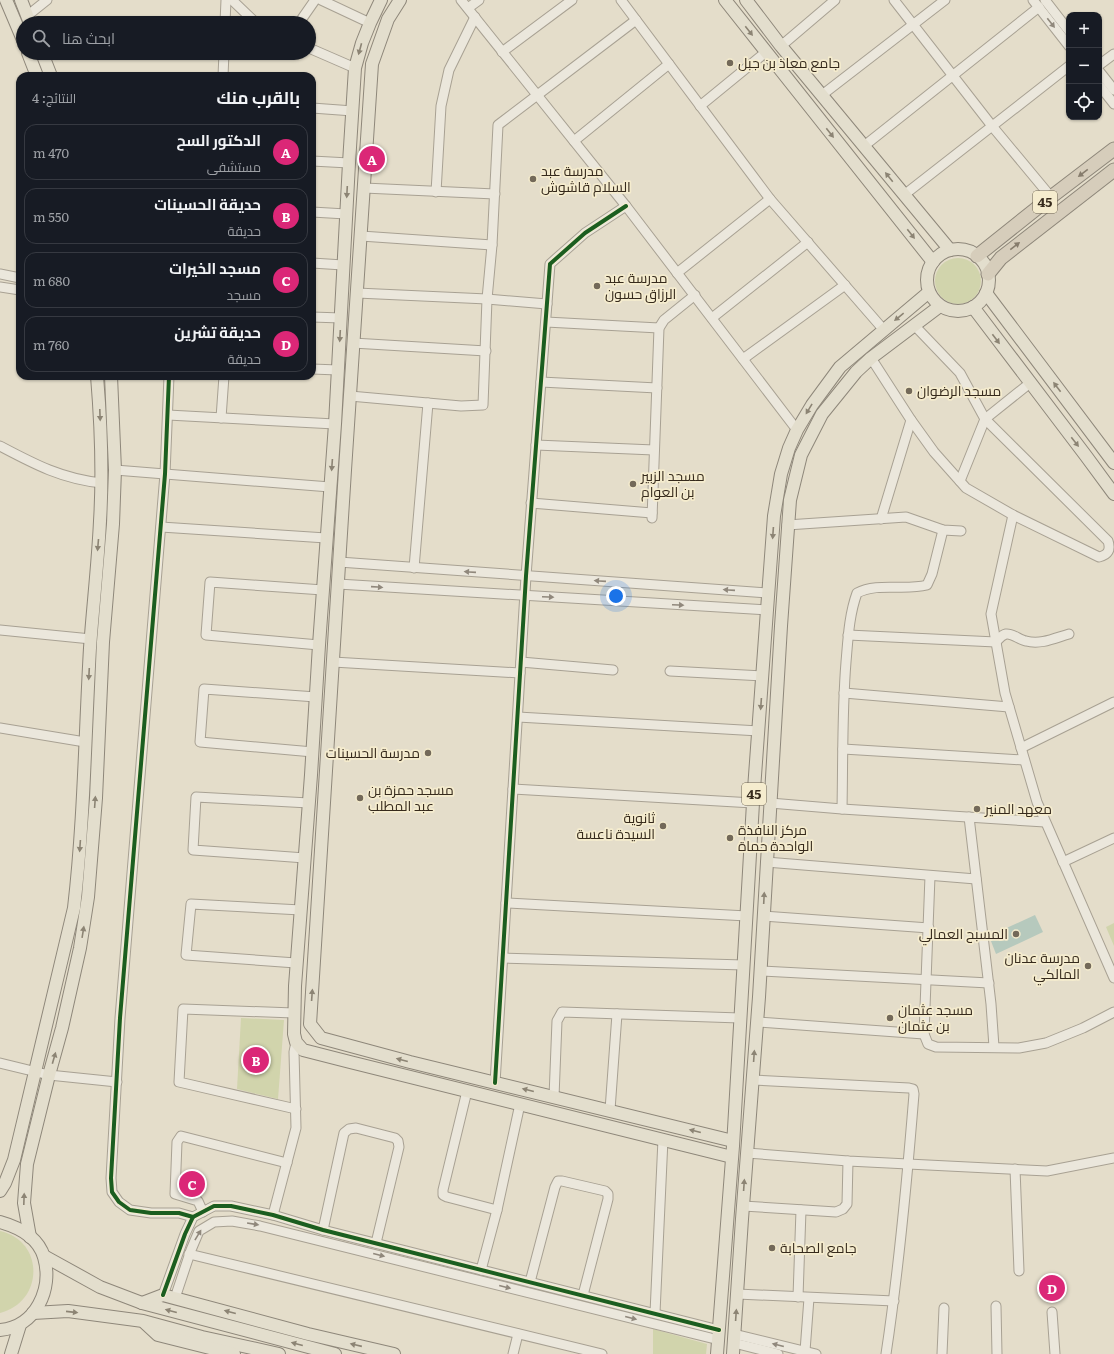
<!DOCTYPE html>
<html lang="ar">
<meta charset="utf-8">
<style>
body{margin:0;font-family:Literata,Cairo,serif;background:#242831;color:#f1f3f6;direction:rtl}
.controls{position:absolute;right:12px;top:12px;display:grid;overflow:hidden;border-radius:8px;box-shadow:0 1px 3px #0004}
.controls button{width:36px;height:36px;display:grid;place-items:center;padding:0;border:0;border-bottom:1px solid #363941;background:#171b24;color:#f1f3f6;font:20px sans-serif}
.you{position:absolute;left:616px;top:596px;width:14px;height:14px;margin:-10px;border:3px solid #fff;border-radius:50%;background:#1a73e8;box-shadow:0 0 0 6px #1a73e833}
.badge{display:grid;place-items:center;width:26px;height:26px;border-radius:50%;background:#db2777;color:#fff;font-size:13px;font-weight:700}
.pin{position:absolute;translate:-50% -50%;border:2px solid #fff;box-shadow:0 1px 4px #0006}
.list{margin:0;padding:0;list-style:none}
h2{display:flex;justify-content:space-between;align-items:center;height:52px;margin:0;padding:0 16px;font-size:17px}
h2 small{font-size:13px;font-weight:400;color:#9ea1a6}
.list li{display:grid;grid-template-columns:26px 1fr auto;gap:12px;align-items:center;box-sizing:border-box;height:56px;margin:0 8px 8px;padding:0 8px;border:1px solid #363941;border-radius:12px}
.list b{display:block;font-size:15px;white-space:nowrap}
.list p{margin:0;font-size:13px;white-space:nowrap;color:#9ea1a6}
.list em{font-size:13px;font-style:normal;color:#9ea1a6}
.icon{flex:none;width:22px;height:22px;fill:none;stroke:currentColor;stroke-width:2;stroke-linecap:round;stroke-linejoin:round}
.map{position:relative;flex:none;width:1114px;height:1354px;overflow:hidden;direction:ltr}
.search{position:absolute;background:#171b24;box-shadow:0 1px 3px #0004;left:16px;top:16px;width:300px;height:44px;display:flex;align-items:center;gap:10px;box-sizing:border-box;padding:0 14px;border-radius:22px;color:#9ea1a6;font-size:15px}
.panel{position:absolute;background:#171b24;box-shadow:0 1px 3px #0004;left:16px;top:72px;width:300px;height:308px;border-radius:12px;direction:rtl}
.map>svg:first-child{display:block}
.green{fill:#d1d4ac}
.water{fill:#b6c9bd}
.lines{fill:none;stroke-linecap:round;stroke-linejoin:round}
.minor-casing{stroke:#a8a193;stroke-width:11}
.major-casing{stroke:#8e877a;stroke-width:14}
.highway-casing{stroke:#8e877a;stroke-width:15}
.minor{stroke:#ebe7dc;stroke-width:9}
.major{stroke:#e3decd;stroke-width:12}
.highway{stroke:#d6cdbb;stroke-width:13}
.cycleway-casing{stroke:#f5ecce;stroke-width:6}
.cycleway{stroke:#1b5e20;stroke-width:4}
.oneway{fill:#90887c}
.oneway2{fill:#8c8474}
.oneway3{fill:#867c6c}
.poi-dot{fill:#736959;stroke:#f5ecce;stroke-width:1.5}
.labels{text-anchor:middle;stroke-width:3.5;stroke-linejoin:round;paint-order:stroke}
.shield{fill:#f5ecce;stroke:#6f6451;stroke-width:1}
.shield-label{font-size:13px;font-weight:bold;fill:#362a1c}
.poi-label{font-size:14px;fill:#362a1c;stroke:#f5ecce;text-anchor:start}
</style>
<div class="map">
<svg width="1114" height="1354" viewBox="0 0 1114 1354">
<rect width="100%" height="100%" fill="#e4ddca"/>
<g class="green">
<circle cx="958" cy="281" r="23"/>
<path d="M1114 923V946L1106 927Z"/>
<path d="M241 1018 284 1020 278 1099 237 1089Z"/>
<path d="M0 1231C45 1241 44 1302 0 1313Z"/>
<path d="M653 1329 707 1344 706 1354H653Z"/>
</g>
<path class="water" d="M1035 915 1043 932 996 954 989 936Z"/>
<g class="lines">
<g class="minor-casing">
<g id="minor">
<path d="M232 0 256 23"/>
<path d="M321 0 370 23"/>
<path d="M461 0 626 206 797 430"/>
<path d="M621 0 770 199"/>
<path d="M894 0 992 126 1051 197"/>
<path d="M1033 0 1069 46"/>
<path d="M1045 0 1069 31"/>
<path d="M468 8 479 0"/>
<path d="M27 16 47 0"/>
<path d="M225 23 226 0"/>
<path d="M299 23 315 0"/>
<path d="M781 46 835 0"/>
<path d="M309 48 355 68"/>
<path d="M502 52 572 0"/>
<path d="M1099 65 1114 54"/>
<path d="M1099 71 1114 90"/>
<path d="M223 76 224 53"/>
<path d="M1099 85 1114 104"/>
<path d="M822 95 945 0"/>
<path d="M700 106 766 52"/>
<path d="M312 108 353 111"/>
<path d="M574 141 669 64"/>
<path d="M864 146 1039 7"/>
<path d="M312 161 349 163"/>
<path d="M364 188 495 194"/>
<path d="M436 192 441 106 449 70 475 17"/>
<path d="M904 195 1069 66"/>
<path d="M312 212 346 214"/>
<path d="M361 236 492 245"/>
<path d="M312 263 343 265"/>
<path d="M677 273 770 199 883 329"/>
<path d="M0 274 20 278"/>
<path d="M0 287 20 290"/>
<path d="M357 293 487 299 547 304"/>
<path d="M312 317 341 318"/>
<path d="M712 318 808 242"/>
<path d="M546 322 659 328"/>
<path d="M353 343 486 351"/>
<path d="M871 358 911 420 934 452 966 488 1013 515 1099 557C1108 555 1111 550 1108 541L985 419 960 373 914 325"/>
<path d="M743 359 845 285"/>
<path d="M312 369 338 370"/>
<path d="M169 376 165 474 120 1018 111 1178 112 1192 119 1202 130 1210 151 1213H179L193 1217"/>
<path d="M541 382 657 388"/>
<path d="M350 396 461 406 483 405 487 299 492 245 498 125 636 20"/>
<path d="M168 415 335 424"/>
<path d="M221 418 224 376"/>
<path d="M536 445 654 450"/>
<path d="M0 446C34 464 62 479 102 483"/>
<path d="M115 470 330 487"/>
<path d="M960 481 985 419 1030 383"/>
<path d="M531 503 652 513"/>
<path d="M1013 515 991 614 1005 693 1037 802 1114 978"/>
<path d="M652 518 659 328 664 320 695 295"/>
<path d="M881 519 911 420"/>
<path d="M787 525 906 517 943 530 961 531"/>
<path d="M161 527 326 538"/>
<path d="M339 562 768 593"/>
<path d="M414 568 428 403"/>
<path d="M338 584 767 610"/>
<path d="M0 630 91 639"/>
<path d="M848 635 996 642C999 639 1001 635 1006 634 1012 633 1020 640 1026 641 1041 645 1055 638 1069 634"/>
<path d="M319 645 206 635 210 582 323 590"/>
<path d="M333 662 520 673"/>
<path d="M521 662 613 670"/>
<path d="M670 671 763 676"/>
<path d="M844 693 1009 707"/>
<path d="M518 717 759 731"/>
<path d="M0 728 85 742"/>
<path d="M1021 748 1114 702"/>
<path d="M843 749 1024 760"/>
<path d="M313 752 200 742 204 689 316 697"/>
<path d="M513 789 753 803"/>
<path d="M770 803 842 809 1045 822"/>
<path d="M842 809C843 760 842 711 846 662 848 639 849 615 857 593 878 582 904 591 927 585L932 574 943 530"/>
<path d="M969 817 991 1004 994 1047"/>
<path d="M305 858 193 850 196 797 309 803"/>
<path d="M766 862 976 879"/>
<path d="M1063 862 1114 838"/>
<path d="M930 876 924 1034 928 1044 936 1047 1019 1048 1046 1043 1083 1028 1114 1012"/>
<path d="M506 903 747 916"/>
<path d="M763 916 929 928"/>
<path d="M503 958 744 965"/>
<path d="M296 963 186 955 191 904 301 910"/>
<path d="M760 971 989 983"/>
<path d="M294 1013 183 1009 179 1082 296 1109"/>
<path d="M757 1022 924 1034"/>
<path d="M0 1063 49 1075 117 1082"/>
<path d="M752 1080 909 1088 913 1089 914 1094C907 1181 899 1268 886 1354"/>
<path d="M495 1083 526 576 550 264 585 233 626 206"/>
<path d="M467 1091 443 1190V1195L447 1197 497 1210"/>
<path d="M554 1097 557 1021 562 1012 740 1018"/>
<path d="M610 1110 617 1014"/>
<path d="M747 1153 848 1161 1047 1171 1114 1158"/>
<path d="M1015 1169 1019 1271"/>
<path d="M743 1206 836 1212 843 1209 847 1204 848 1161"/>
<path d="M203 1212 198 1201 175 1194 177 1142 181 1136 287 1163"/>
<path d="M273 1215 296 1128 294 1052 296 1042"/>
<path d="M323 1230 344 1133 349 1129 356 1128 395 1138 398 1141 399 1147 376 1243"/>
<path d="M189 1254 602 1354"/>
<path d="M481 1270 497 1210 520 1104"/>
<path d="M530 1282 555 1187 558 1181H562L605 1191 608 1194V1199L583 1295"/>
<path d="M737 1294 894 1301"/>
<path d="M163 1295 185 1234 193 1217 214 1206H231L273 1215 323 1230 719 1330"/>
<path d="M798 1297 801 1210"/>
<path d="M175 1298 191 1250 199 1231 214 1222 232 1221 260 1226 719 1340"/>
<path d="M996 1306 997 1354"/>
<path d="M1052 1312 1055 1354"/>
<path d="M655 1313 663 1139"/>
<path d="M734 1334 816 1354"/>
<path d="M734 1343 778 1354"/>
<path d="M805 1351 809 1298"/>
<path d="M513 1354 518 1334"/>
<path d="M942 1354 944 1308"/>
</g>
</g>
<g class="major-casing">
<g id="major">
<path d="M6 0 23 40"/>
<path d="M21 0 30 23"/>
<path d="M381 0 370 23 362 43 355 68 349 163 335 424 319 645 311 775 295 986 294 1034 296 1042 303 1050 350 1062 732 1157"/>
<path d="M400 0 388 19 372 64 345 470 310 1024 321 1038 410 1062 733 1141"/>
<path d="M725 0 933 262"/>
<path d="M746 0 781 46 950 250"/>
<path d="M28 53 37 76"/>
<path d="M42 53 51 76"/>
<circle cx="958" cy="280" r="31"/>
<path d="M986 293 1114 463"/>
<path d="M973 307 1086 456 1114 494"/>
<path d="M0 1191 5 1183 14 1160 74 908C84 822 85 735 90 648 93 606 98 564 100 521 103 473 101 424 97 376"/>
<path d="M0 1222C18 1227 38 1237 44 1257 53 1289 36 1327 0 1330"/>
<path d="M30 1237 24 1203 27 1164 49 1075 62 1028 80 948 88 897 96 798 103 642 113 524 115 470 111 376"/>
<path d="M44 1256 100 1287 142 1303 335 1354"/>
<path d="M142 1303 163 1295 308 1334 394 1354"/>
<path d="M33 1313 68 1311 143 1321 202 1337 279 1354"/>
<path d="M145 1323 158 1335 234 1354"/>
<path d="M11 1354 20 1325"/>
<path d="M717 1354 733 1146 753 803 767 610 774 516 781 474 789 448 797 430 812 405 840 367 929 292"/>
<path d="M733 1354 742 1219 759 997 781 626 790 500 801 455 822 414 856 372 871 358 940 306"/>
</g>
</g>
<g class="highway-casing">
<g id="highway">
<path d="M977 256 1051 197 1114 149"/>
<path d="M988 274 1001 258 1114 170"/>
</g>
</g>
<use href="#minor" class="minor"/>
<use href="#major" class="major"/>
<use href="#highway" class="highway"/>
<g class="cycleway-casing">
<g id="cycleway">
<path d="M169 376 165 474 120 1018 111 1178 112 1192 119 1202 130 1210 151 1213H179L193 1217"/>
<path d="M495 1083 526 576 550 264 585 233 626 206"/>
<path d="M163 1295 185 1234 193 1217 214 1206H231L273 1215 323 1230 719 1330"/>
</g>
</g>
<use href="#cycleway" class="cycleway"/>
</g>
<defs><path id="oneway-solid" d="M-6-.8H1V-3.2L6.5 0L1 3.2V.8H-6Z"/></defs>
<g class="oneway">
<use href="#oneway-solid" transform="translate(1051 23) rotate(52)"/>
<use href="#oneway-solid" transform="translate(470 572) rotate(-176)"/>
<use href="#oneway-solid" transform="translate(600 581) rotate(-176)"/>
<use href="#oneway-solid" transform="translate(377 587) rotate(4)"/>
<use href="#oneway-solid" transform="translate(729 590) rotate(-176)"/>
<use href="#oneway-solid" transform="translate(548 597) rotate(3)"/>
<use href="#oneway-solid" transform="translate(678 605) rotate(3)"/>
<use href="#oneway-solid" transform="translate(253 1224) rotate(9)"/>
<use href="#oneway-solid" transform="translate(198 1235) rotate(-59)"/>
<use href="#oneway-solid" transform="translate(379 1255) rotate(14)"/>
<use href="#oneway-solid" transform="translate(505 1287) rotate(14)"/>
<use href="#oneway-solid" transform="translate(631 1318) rotate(14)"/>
<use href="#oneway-solid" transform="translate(778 1345) rotate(-166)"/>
</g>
<g class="oneway2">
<use href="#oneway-solid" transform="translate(749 31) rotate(52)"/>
<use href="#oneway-solid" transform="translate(360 49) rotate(105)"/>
<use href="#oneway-solid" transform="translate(830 133) rotate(52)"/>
<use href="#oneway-solid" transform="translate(889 177) rotate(-129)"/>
<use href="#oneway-solid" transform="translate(347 192) rotate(93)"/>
<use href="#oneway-solid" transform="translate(911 234) rotate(52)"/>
<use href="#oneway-solid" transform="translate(899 317) rotate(141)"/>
<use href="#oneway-solid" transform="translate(340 336) rotate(93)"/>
<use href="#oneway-solid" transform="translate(996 339) rotate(53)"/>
<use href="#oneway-solid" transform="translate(1057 387) rotate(-127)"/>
<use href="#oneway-solid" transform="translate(809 409) rotate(121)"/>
<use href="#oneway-solid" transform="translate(100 415) rotate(88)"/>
<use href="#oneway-solid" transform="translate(1075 442) rotate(52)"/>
<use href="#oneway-solid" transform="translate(332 465) rotate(94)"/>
<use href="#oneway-solid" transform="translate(773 533) rotate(94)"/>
<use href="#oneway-solid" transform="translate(98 545) rotate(95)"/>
<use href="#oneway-solid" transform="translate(89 674) rotate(93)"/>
<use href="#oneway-solid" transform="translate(761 704) rotate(94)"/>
<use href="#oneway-solid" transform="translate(95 802) rotate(-86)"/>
<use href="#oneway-solid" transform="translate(80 846) rotate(94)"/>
<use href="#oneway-solid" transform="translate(764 898) rotate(-87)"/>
<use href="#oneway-solid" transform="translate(83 932) rotate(-81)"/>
<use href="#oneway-solid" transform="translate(312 995) rotate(-86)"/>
<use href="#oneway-solid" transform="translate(754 1056) rotate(-86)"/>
<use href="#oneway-solid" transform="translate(54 1058) rotate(-74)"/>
<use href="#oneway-solid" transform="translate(402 1060) rotate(-165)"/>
<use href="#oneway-solid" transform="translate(528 1090) rotate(-166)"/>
<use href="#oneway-solid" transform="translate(695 1131) rotate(-166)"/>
<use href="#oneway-solid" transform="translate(744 1185) rotate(-86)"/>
<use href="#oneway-solid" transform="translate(24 1199) rotate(-88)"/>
<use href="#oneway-solid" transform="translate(171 1311) rotate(-165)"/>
<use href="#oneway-solid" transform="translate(72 1312) rotate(6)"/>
<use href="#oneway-solid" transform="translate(230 1312) rotate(-165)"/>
<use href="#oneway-solid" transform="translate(736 1315) rotate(-86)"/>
<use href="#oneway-solid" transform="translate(297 1344) rotate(-165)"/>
<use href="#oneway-solid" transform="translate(356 1345) rotate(-167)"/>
</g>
<g class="oneway3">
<use href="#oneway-solid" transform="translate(1083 173) rotate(143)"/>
<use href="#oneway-solid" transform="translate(1015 246) rotate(-38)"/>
</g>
<g class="poi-dot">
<circle cx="730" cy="63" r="4"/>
<circle cx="533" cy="179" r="4"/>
<circle cx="597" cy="286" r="4"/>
<circle cx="909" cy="391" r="4"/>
<circle cx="633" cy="484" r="4"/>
<circle cx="428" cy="753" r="4"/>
<circle cx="360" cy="798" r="4"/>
<circle cx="977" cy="809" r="4"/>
<circle cx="663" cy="826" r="4"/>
<circle cx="730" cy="838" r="4"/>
<circle cx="1016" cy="934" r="4"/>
<circle cx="1088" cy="966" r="4"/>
<circle cx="890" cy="1018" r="4"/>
<circle cx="772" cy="1248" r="4"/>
</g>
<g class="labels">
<g class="shield">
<rect x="1033" y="191" width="24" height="22" rx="3"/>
<rect x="742" y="783" width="24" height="22" rx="3"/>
</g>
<g class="shield-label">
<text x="1045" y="207">45</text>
<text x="754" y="799">45</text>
</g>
<g class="poi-label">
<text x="738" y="68">جامع معاذ بن جبل</text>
<text x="541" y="176">مدرسة عبد<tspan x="541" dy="16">السلام قاشوش</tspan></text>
<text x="605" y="283">مدرسة عبد<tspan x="605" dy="16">الرزاق حسون</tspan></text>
<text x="917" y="396">مسجد الرضوان</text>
<text x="641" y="481">مسجد الزبير<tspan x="641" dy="16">بن العوام</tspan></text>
<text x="420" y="758" text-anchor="end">مدرسة الحسينات</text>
<text x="368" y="795">مسجد حمزة بن<tspan x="368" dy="16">عبد المطلب</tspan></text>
<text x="985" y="814">معهد المنير</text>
<text x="655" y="823" text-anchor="end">ثانوية<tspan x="655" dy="16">السيدة ناعسة</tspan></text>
<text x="738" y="835">مركز النافذة<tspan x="738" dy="16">الواحدة حماة</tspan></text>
<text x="1008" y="939" text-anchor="end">المسبح العمالي</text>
<text x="1080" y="963" text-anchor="end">مدرسة عدنان<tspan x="1080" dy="16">المالكي</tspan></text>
<text x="898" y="1015">مسجد عثمان<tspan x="898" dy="16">بن عثمان</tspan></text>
<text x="780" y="1253">جامع الصحابة</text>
</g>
</g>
</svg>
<div class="controls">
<button>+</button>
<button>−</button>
<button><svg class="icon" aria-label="locate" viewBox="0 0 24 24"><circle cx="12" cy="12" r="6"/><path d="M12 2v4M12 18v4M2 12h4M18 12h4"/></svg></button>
</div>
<div class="you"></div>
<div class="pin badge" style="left:372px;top:159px">A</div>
<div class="pin badge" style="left:256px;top:1060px">B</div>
<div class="pin badge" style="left:192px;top:1184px">C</div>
<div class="pin badge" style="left:1052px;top:1288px">D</div>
<div class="search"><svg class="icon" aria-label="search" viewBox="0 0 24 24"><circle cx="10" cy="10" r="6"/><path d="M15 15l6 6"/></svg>ابحث هنا</div>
<section class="panel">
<h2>بالقرب منك<small>النتائج: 4</small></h2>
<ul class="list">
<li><span class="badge">A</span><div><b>الدكتور السح</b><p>مستشفى</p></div><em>470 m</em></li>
<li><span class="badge">B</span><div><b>حديقة الحسينات</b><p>حديقة</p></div><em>550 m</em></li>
<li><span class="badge">C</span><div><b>مسجد الخيرات</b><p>مسجد</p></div><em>680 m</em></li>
<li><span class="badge">D</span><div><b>حديقة تشرين</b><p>حديقة</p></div><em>760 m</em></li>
</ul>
</section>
</div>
